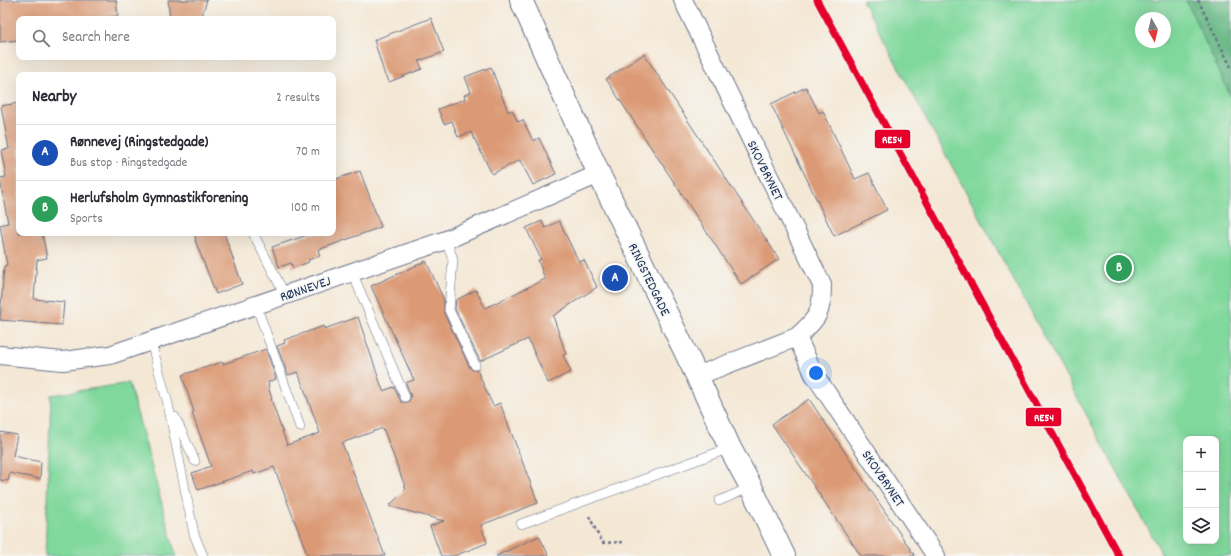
<!DOCTYPE html>
<meta charset="utf-8">
<style>
body{margin:0;font-family:Dekko,sans-serif;background:#f2f2f3;color:#2b2b33}
.controls{position:absolute;right:12px;bottom:12px;display:grid;overflow:hidden;border-radius:8px;box-shadow:0 4px 16px #0002}
.controls button{width:36px;height:36px;display:grid;place-items:center;padding:0;border:0;border-bottom:1px solid #e1e1e2;background:#fff;color:#2b2b33;font:20px sans-serif}
.compass{position:absolute;left:1135px;top:12px;width:36px;height:36px;border-radius:50%;background:#fff;box-shadow:0 4px 16px #0002;rotate:172deg}
.you{position:absolute;left:816px;top:373px;width:14px;height:14px;margin:-10px;border:3px solid #fff;border-radius:50%;background:#1a73e8;box-shadow:0 0 0 6px #1a73e833}
.badge{display:grid;place-items:center;width:26px;height:26px;border-radius:50%;background:#7c3aed;color:#fff;font-size:13px;font-weight:700}
.pin{position:absolute;translate:-50% -50%;border:2px solid #fff;box-shadow:0 1px 4px #0006}
.list{margin:0;padding:0;list-style:none}
h2{display:flex;justify-content:space-between;align-items:center;height:52px;margin:0;padding:0 16px;font-size:17px}
h2 small{font-size:13px;font-weight:400;color:#7c7c81}
.list li{display:grid;grid-template-columns:26px 1fr auto;gap:12px;align-items:center;box-sizing:border-box;height:56px;padding:0 16px;border-top:1px solid #e1e1e2}
.list b{display:block;font-size:15px;white-space:nowrap}
.list p{margin:0;font-size:13px;white-space:nowrap;color:#7c7c81}
.list em{font-size:13px;font-style:normal;color:#7c7c81}
.icon{flex:none;width:22px;height:22px;fill:none;stroke:currentColor;stroke-width:2;stroke-linecap:round;stroke-linejoin:round}
.map{position:relative;flex:none;width:1231px;height:556px;overflow:hidden}
.search{position:absolute;background:#fff;box-shadow:0 4px 16px #0002;left:16px;top:16px;width:320px;height:44px;display:flex;align-items:center;gap:10px;box-sizing:border-box;padding:0 14px;border-radius:8px;color:#7c7c81;font-size:15px}
.panel{position:absolute;background:#fff;box-shadow:0 4px 16px #0002;left:16px;top:72px;width:320px;height:164px;border-radius:8px}
.map>svg:first-child{display:block}
.green{fill:#80d89c;stroke:#4e847d;fill-rule:evenodd}
.forest{fill:#68b884;stroke:#427471}
.building{fill:#db9a74}
.lines{fill:none;stroke-linecap:round;stroke-linejoin:round}
.service-casing{stroke:#677088;stroke-width:10}
.minor-casing{stroke:#677088;stroke-width:20}
.tertiary-casing{stroke:#677088;stroke-width:24}
.path{stroke:#677088;stroke-width:2.5;stroke-dasharray:3 3;stroke-linecap:butt}
.service{stroke:#fff;stroke-width:9}
.minor{stroke:#fff;stroke-width:18}
.tertiary{stroke:#fff;stroke-width:22}
.rail-1-casing{stroke:#f6f6f2;stroke-width:10}
.rail-1{stroke:#e4002b;stroke-width:7}
.labels{text-anchor:middle;stroke-width:3.5;stroke-linejoin:round;paint-order:stroke}
.street-label{font-size:14px;fill:#1b2f5e;stroke:#f6f6f2}
.line-badge{stroke:#f6f6f2;stroke-width:1.5}
.badge-label{font-size:11px;text-anchor:middle;font-weight:bold;fill:#fff}
</style>
<div class="map">
<svg width="1231" height="556" viewBox="0 0 1231 556">
<rect width="100%" height="100%" fill="#f6f6f2"/>
<filter id="ink" filterUnits="userSpaceOnUse"><feTurbulence type="fractalNoise" baseFrequency=".025" numOctaves="2"/><feDisplacementMap in="SourceGraphic" scale="8" xChannelSelector="R" yChannelSelector="G"/><feConvolveMatrix kernelMatrix="1 2 1 2 8 2 1 2 1" color-interpolation-filters="sRGB"/></filter>
<filter id="wash" filterUnits="userSpaceOnUse"><feTurbulence type="fractalNoise" baseFrequency=".012" numOctaves="4" result="noise"/><feDisplacementMap in="SourceGraphic" scale="16" xChannelSelector="R" yChannelSelector="G"/><feGaussianBlur stdDeviation="0.9" result="paint"/><feColorMatrix in="noise" values="0 0 0 0 0 0 0 0 0 0 0 0 0 0 0 0 0 1.4 0 .05"/><feComposite in="paint" operator="in"/></filter>
<g filter="url(#wash)">
<rect width="100%" height="100%" fill="#f4e8d5"/>
<g class="green">
<path d="M862 0H1186L1231 97V556H1163ZM1141 18H1165V42H1141ZM1186 439H1216V541H1186Z"/>
<path d="M129 383 176 556H45L51 395Z"/>
</g>
<path class="forest" d="M1186 0H1231V97Z"/>
<g id="blocks">
<g class="building">
<path d="M0 0H116L118 16 89 19H19V40L0 42Z"/>
<path d="M168 0H207L201 19H170Z"/>
<path d="M431 18 444 52 419 61 422 69 389 82 387 76H385L374 40Z"/>
<path d="M644 54 779 259 741 284 606 79Z"/>
<path d="M491 67 508 112 512 110 518 122 523 120 533 141 539 138 556 174 533 185 520 160 492 174 471 132 458 137 452 121 444 124 438 109 465 99 464 95 471 92 465 77Z"/>
<path d="M806 87 819 113 823 111 855 179 869 173 887 210 834 236 771 104Z"/>
<path d="M19 103V233H42L47 258 37 260 34 299 64 302 62 325 0 320 4 266 7 265 0 225 8 223 0 180V178L6 177 1 150 9 149 1 106Z"/>
<path d="M360 171 381 227 318 250 320 256 308 260 309 262 293 268 291 263 279 267 272 247 313 233H333V180Z"/>
<path d="M542 221 545 228 559 221 579 262 584 260 597 287 553 316 566 354 563 355 571 372 548 383 528 339 480 361 455 309 456 300 476 290 485 308 545 279 538 260 541 259 526 228Z"/>
<path d="M194 233H224L242 284 216 294 195 240 196 239Z"/>
<path d="M426 261 444 300V313L470 368 472 370H477L493 406 500 403 538 503 481 525 487 543 454 556H441L430 526 444 521 389 506 406 489 383 428 342 443 385 556H308L274 467 254 474 253 471 198 490 192 473 211 466 192 413 194 412 182 375 222 362 223 364 266 349 276 379 268 382 269 385 268 386 272 399H271L287 445 320 433 298 372 288 375 277 346 285 343 284 340 324 326V329L358 317 383 391 394 387 401 402H408L411 397 406 383 414 380 371 286Z"/>
<path d="M809 399 915 556H861L772 424Z"/>
<path d="M0 432 17 435 13 456 41 462 40 479 10 473 8 481 0 480Z"/>
<path d="M539 536 549 556H496Z"/>
</g>
</g>
</g>
<g filter="url(#ink)">
<use href="#blocks" fill-opacity="0" stroke="#677088" stroke-width="1"/>
<g class="lines">
<g class="service-casing">
<g id="service">
<path d="M253 233 285 295"/>
<path d="M446 240 453 259 449 310 475 365"/>
<path d="M352 272 405 397"/>
<path d="M256 305 300 427"/>
<path d="M151 342 168 404 194 534 203 556"/>
<path d="M175 417 195 461"/>
<path d="M719 501 751 487"/>
<path d="M521 524 730 448"/>
</g>
</g>
<g class="minor-casing">
<g id="minor">
<path d="M683 0 822 285C822 313 818 318 797 337L697 376"/>
<path d="M797 337 814 374 936 556"/>
<path d="M0 355 63 361 110 355 446 240 599 174"/>
</g>
</g>
<g class="tertiary-casing">
<path id="tertiary" d="M521 0 599 174 697 376 730 448 751 487 784 556"/>
</g>
<g class="path">
<path d="M1198 0 1231 67"/>
<path d="M589 516 602 543 623 542"/>
</g>
<use href="#service" class="service"/>
<use href="#minor" class="minor"/>
<use href="#tertiary" class="tertiary"/>
<g class="rail-1-casing">
<path id="rail-1" d="M817 0 1119 556"/>
</g>
<use href="#rail-1" class="rail-1"/>
</g>
</g>
<g class="labels">
<g class="street-label">
<text transform="translate(766 170) rotate(64)" y="5">SKOVBRYNET</text>
<text transform="translate(650 279) rotate(64)" y="5">RINGSTEDGADE</text>
<text transform="translate(305 288) rotate(-19)" y="5">RØNNEVEJ</text>
<text transform="translate(884 478) rotate(56)" y="5">SKOVBRYNET</text>
</g>
</g>
<g class="line-badge">
<rect x="874" y="129" width="37" height="20" rx="4" fill="#e4002b"/>
<rect x="1025" y="407" width="37" height="20" rx="4" fill="#e4002b"/>
</g>
<g class="badge-label">
<text x="892" y="143">RE54</text>
<text x="1044" y="421">RE54</text>
</g>
</svg>
<div class="controls">
<button>+</button>
<button>−</button>
<button><svg class="icon" aria-label="layers" viewBox="0 0 24 24"><path d="M12 4l9 5-9 5-9-5zM3 14l9 5 9-5"/></svg></button>
</div>
<svg class="compass" viewBox="-18 -18 36 36"><path d="M0-13l5 13h-10z" fill="#e53935"/><path d="M0 13l5-13h-10z" fill="#7c7c81"/></svg>
<div class="you"></div>
<div class="pin badge" style="left:615px;top:278px;background:#1a4fb4">A</div>
<div class="pin badge" style="left:1119px;top:268px;background:#2e9e5b">B</div>
<div class="search"><svg class="icon" aria-label="search" viewBox="0 0 24 24"><circle cx="10" cy="10" r="6"/><path d="M15 15l6 6"/></svg>Search here</div>
<section class="panel">
<h2>Nearby<small>2 results</small></h2>
<ul class="list">
<li><span class="badge" style="background:#1a4fb4">A</span><div><b>Rønnevej (Ringstedgade)</b><p>Bus stop · Ringstedgade</p></div><em>70 m</em></li>
<li><span class="badge" style="background:#2e9e5b">B</span><div><b>Herlufsholm Gymnastikforening</b><p>Sports</p></div><em>100 m</em></li>
</ul>
</section>
</div>
